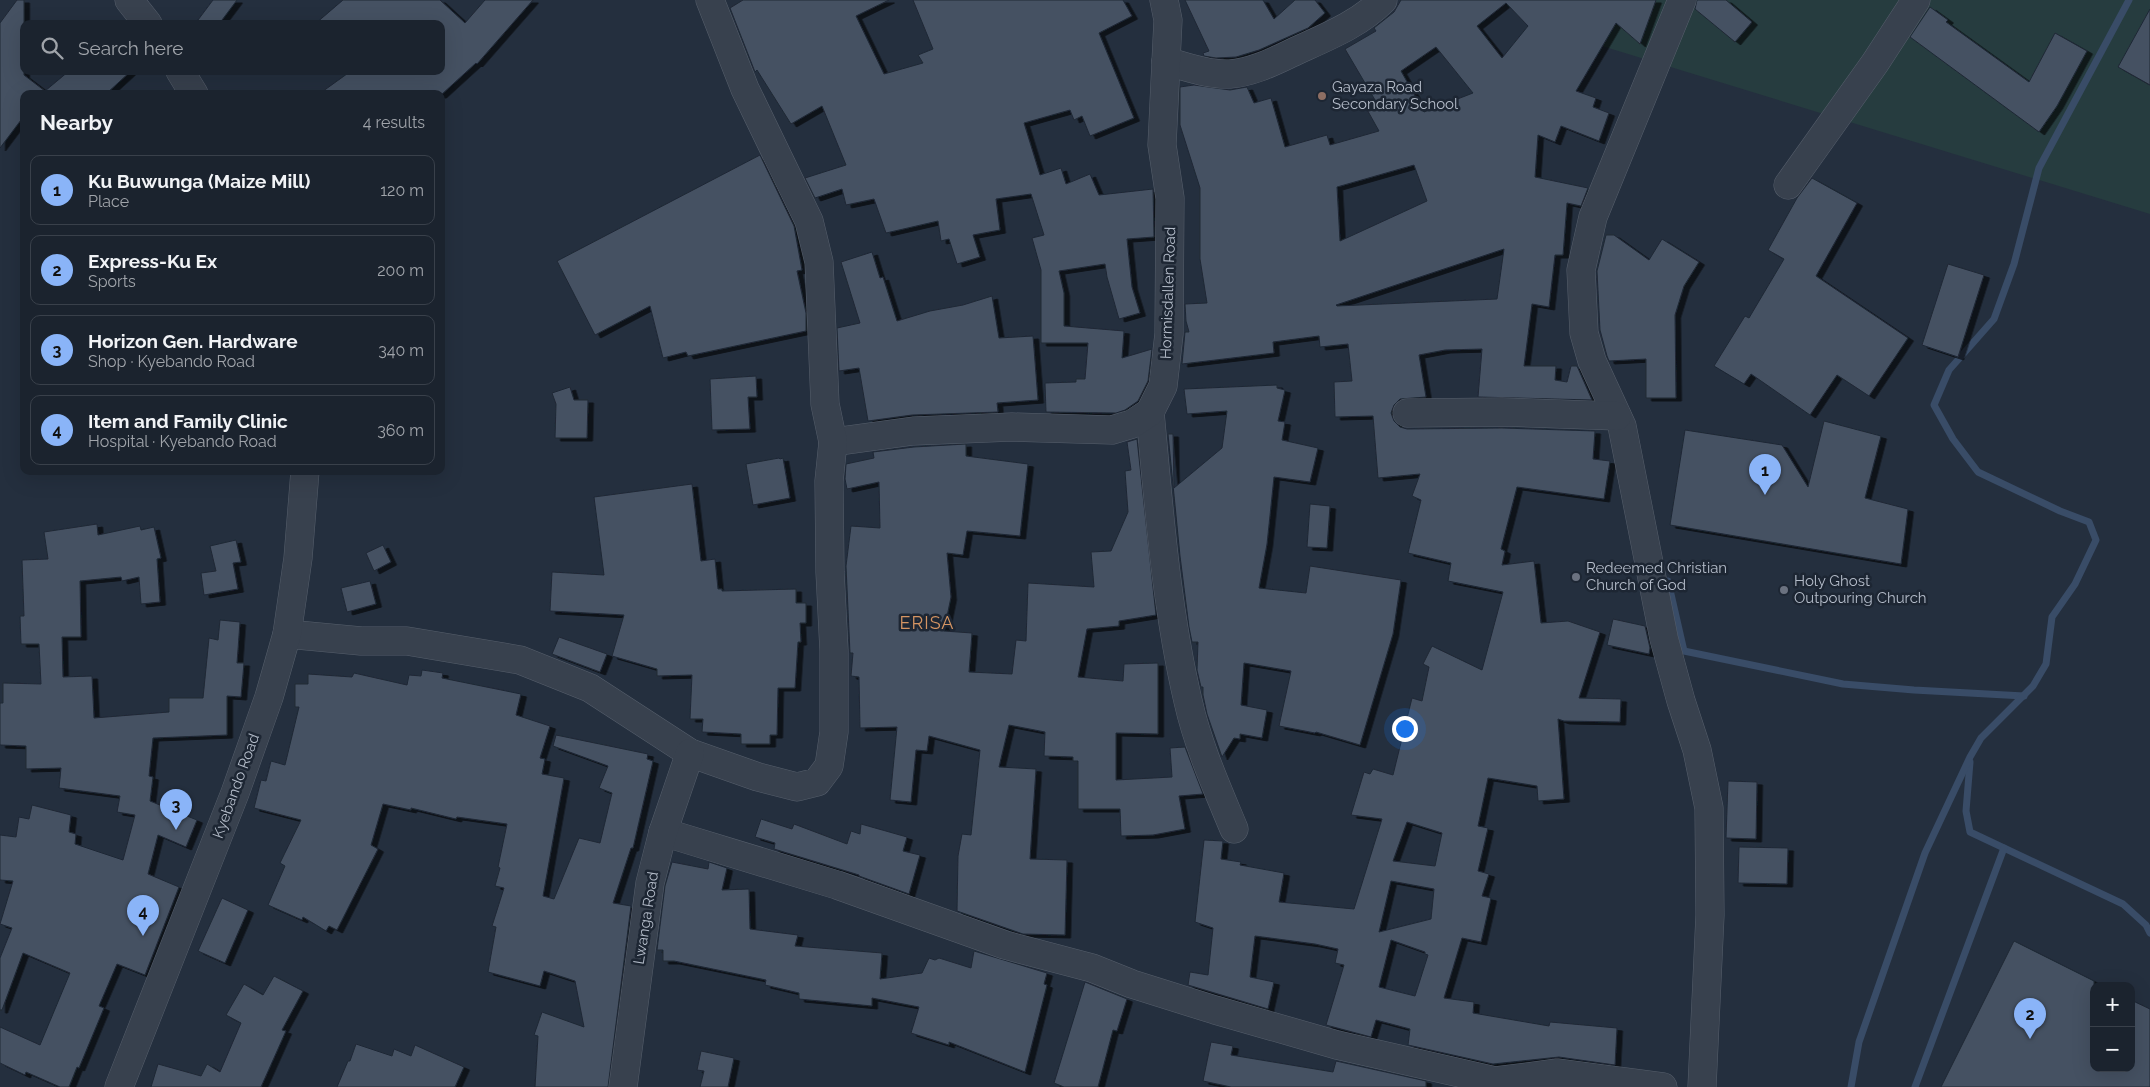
<!DOCTYPE html>
<meta charset="utf-8">
<style>
body{margin:0;font-family:Raleway,sans-serif;background:#282f3a;color:#f1f3f6}
.controls{position:absolute;right:15px;bottom:15px;display:grid;overflow:hidden;border-radius:10px;box-shadow:0 5px 20px #0002}
.controls button{width:45px;height:45px;display:grid;place-items:center;padding:0;border:0;border-bottom:1px solid #39404a;background:#1b232e;color:#f1f3f6;font:25px sans-serif}
.you{position:absolute;left:1404px;top:728px;width:18px;height:18px;margin:-12px;border:4px solid #fff;border-radius:50%;background:#1a73e8;box-shadow:0 0 0 8px #1a73e833}
.badge{display:grid;place-items:center;width:32px;height:32px;border-radius:50%;background:#8ab4f8;color:#111;font-size:16px;font-weight:700}
.pin{position:absolute;translate:-50% -41px;filter:drop-shadow(0 1px 2px #0008)}
.pin::after{content:'';position:absolute;top:26px;width:18px;height:15px;background:inherit;clip-path:polygon(0 0,100% 0,50% 100%)}
.list{margin:0;padding:0;list-style:none}
h2{display:flex;justify-content:space-between;align-items:center;height:65px;margin:0;padding:0 20px;font-size:21px}
h2 small{font-size:16px;font-weight:400;color:#a0a4aa}
.list li{display:grid;grid-template-columns:32px 1fr auto;gap:15px;align-items:center;box-sizing:border-box;height:70px;margin:0 10px 10px;padding:0 10px;border:1px solid #39404a;border-radius:10px}
.list b{display:block;font-size:19px;white-space:nowrap}
.list p{margin:0;font-size:16px;white-space:nowrap;color:#a0a4aa}
.list em{font-size:16px;font-style:normal;color:#a0a4aa}
.icon{flex:none;width:28px;height:28px;fill:none;stroke:currentColor;stroke-width:2;stroke-linecap:round;stroke-linejoin:round}
.map{position:relative;flex:none;width:2150px;height:1087px;overflow:hidden}
.search{position:absolute;background:#1b232e;box-shadow:0 5px 20px #0002;left:20px;top:20px;width:425px;height:55px;display:flex;align-items:center;gap:12px;box-sizing:border-box;padding:0 18px;border-radius:10px;color:#a0a4aa;font-size:19px}
.panel{position:absolute;background:#1b232e;box-shadow:0 5px 20px #0002;left:20px;top:90px;width:425px;height:385px;border-radius:10px}
.map>svg:first-child{display:block}
.green{fill:#263c3f}
.lines{fill:none;stroke-linecap:round;stroke-linejoin:round}
.stream{stroke:#394c67;stroke-width:7}
.building{fill:#455162;stroke:#1f2835;fill-rule:evenodd;filter:url(#shadow)}
.minor-casing{stroke:#565f6c;stroke-width:29}
.minor{stroke:#38414e;stroke-width:28}
.education-dot{fill:#8d6e63;stroke:#1d2633;stroke-width:2}
.worship-dot{fill:#6b7280;stroke:#1d2633;stroke-width:2}
.labels{text-anchor:middle;stroke-width:5;stroke-linejoin:round;paint-order:stroke}
.poi-label{font-size:15px;fill:#b4bcc9;stroke:#1d2633;text-anchor:start}
.street-label{font-size:15px;fill:#b4bcc9;stroke:#1d2633}
.quarter-label{font-size:18px;letter-spacing:1px;fill:#d59563;stroke:#1d2633}
</style>
<div class="map">
<svg width="2150" height="1087" viewBox="0 0 2150 1087">
<defs>
<filter id="shadow"><feDropShadow dx="5.5" dy="3" stdDeviation="0" flood-color="#0009"/></filter>
</defs>
<rect width="100%" height="100%" fill="#242f3e"/>
<path class="green" d="M1541 0H2150V214L1602 46Z"/>
<g class="lines">
<g class="stream">
<path d="M1668 581 1684 651 1843 684 1914 690 2024 696"/>
<path d="M1970 762 1966 811 1970 832 2123 904 2146 925 2150 933"/>
<path d="M1851 1087 1859 1042 1925 853 1970 757 1981 738 2033 686 2046 664 2052 617 2075 584 2096 540 2089 522 2060 511 1978 472 1953 439 1934 405 1949 370 1994 319 2014 264 2039 168 2129 0"/>
<path d="M1915 1087 2004 848"/>
</g>
</g>
<g class="building">
<path d="M17 0H24V75L45 91 69 71H131L106 94H24V116L0 148V23Z"/>
<path d="M213 0H237L219 24H195Z"/>
<path d="M343 0H440L465 23 485 0H533L477 64 476 63 441 95 319 94 351 71H441V24H315Z"/>
<path d="M743 0H889L856 16 884 74 923 63 918 55 933 49 913 0H1123L1132 16 1099 33 1134 118 1090 136 1082 116 1074 120 1070 110 1024 123 1040 175 1061 168 1066 184 1090 174 1099 195 1153 189 1154 237 1127 239 1132 287 1140 313 1119 319 1107 277 1105 264 1059 271 1064 293V326L1124 331 1122 358 1152 349 1148 381 1138 401 1125 410 1116 413 1046 412 1045 383 1076 382V379H1085L1088 343H1041V270L1032 238 1044 235 1031 194 996 199 1000 230 973 235 980 257 957 264 949 239 941 241 938 221 886 233 874 199 846 205 842 189 815 198 805 178 846 165 822 106 791 124 757 70 755 72 730 8Z"/>
<path d="M1185 0H1263L1274 19 1295 0H1315L1325 13 1308 28 1259 50 1236 57 1216 58 1204 56 1203 53 1209 51Z"/>
<path d="M1401 0H1656L1640 44 1616 23 1576 91 1596 98 1593 107 1609 113 1599 141 1561 126 1555 142 1538 135 1535 177 1588 188 1581 206 1567 203 1563 255H1555L1549 307 1532 304 1524 366H1556L1555 380 1567 382 1571 366H1577L1592 400 1478 397 1482 349 1445 350 1419 355 1426 397 1400 399 1394 405 1391 413 1394 421 1400 427 1407 429 1502 428 1595 431 1593 459 1610 461 1604 499 1517 487 1501 549 1505 551 1502 565 1534 561 1541 623 1568 621 1600 632 1579 698 1621 699 1620 722 1564 721 1558 719 1564 799 1538 801 1537 786 1488 778 1478 826 1488 828 1478 871 1489 874 1482 896 1491 898 1481 942 1462 938 1444 998 1474 1002 1473 1013 1549 1026 1550 1022 1617 1028 1615 1065 1559 1057 1493 1064 1408 1045 1410 1029 1376 1020 1371 1037 1326 1025 1344 965 1335 963 1338 949 1315 944 1255 936 1250 977 1274 982 1268 1009 1188 985 1190 972 1208 975 1213 928 1195 922 1204 840 1223 841 1221 859 1241 862 1240 865 1284 873 1279 902 1354 909 1382 819 1351 815 1364 772 1370 774 1373 769 1393 775 1412 698 1422 701 1429 667 1423 664 1432 646 1482 670 1503 592 1448 581 1451 563 1408 553 1421 500 1412 496 1420 474 1378 478 1373 416 1335 417 1334 382 1352 381 1348 344 1320 347 1319 336 1273 342 1274 353 1182 364 1185 332H1189L1186 321 1185 304 1207 303 1200 259V188L1180 125V87L1194 85 1230 90 1247 87 1254 103 1271 98 1285 147 1327 135 1330 145 1379 131 1365 106 1375 100 1345 49 1376 31 1374 28 1394 12ZM1506 3 1528 26 1502 58 1477 26ZM1436 47 1473 93 1424 112 1401 71ZM1414 165 1427 201 1340 241 1337 187ZM1504 249 1497 299 1337 306 1336 305ZM1407 822 1442 833 1435 866 1393 861ZM1391 881 1434 889 1431 919 1379 932ZM1391 940 1425 952V954L1428 955 1415 996 1379 987Z"/>
<path d="M1697 0H1726L1752 22 1735 42 1695 9Z"/>
<path d="M1930 7 1948 20 1946 22 2029 82 2055 33 2087 51 2057 106 2039 132 1910 37Z"/>
<path d="M2150 9V85L2118 67Z"/>
<path d="M760 155 794 226 802 270 797 271 806 313V331L688 356 686 352 663 358 650 306 595 335 557 261Z"/>
<path d="M1812 178 1857 203 1816 276 1908 338 1869 396 1837 375 1810 415 1751 374 1744 384 1714 366 1745 316 1749 318 1784 259 1768 250 1797 198Z"/>
<path d="M1606 235H1614L1649 260 1662 239 1699 262 1684 286 1675 315 1676 398H1646V359L1609 361 1607 356 1600 330 1597 271Z"/>
<path d="M872 252 880 278 883 277 897 321 930 311 963 305 992 296 999 338 1033 336 1038 400 997 403 998 412 912 415 868 421 859 368 839 371 837 328 860 323 841 262Z"/>
<path d="M1948 264 1984 275 1958 357 1922 345Z"/>
<path d="M756 376 757 397H748L750 429 712 430 710 379Z"/>
<path d="M1277 385V388L1285 390 1278 421 1285 422 1282 440 1318 448 1310 482 1274 477 1267 544 1259 588 1306 593 1310 566 1401 580 1393 634 1360 745 1316 732 1315 733 1279 726 1291 671 1244 663 1241 705 1267 710 1262 738 1240 734V739L1234 738 1222 757 1207 714 1203 695V687H1201L1197 670 1198 642H1192L1189 627 1180 556 1168 434H1173L1174 488 1222 448 1227 411 1187 414 1184 389Z"/>
<path d="M570 387 574 400H588L587 438H555L556 404 552 393Z"/>
<path d="M1824 421 1881 436 1865 498 1908 509 1901 564 1670 525 1685 430 1782 445 1808 487Z"/>
<path d="M1137 439 1156 615 1119 621V626L1087 629 1078 677 1123 681 1124 664 1158 663V734L1116 733V780L1172 777 1170 748 1185 747 1203 794 1179 796 1185 829 1153 835 1121 836 1120 809H1078V761H1073V757L1044 756 1045 732 1009 725 999 767 1036 769 1030 859 1067 860 1065 935 1023 934 957 911 958 856 962 834 971 835 980 750 929 736 927 751 916 750 911 802 890 800 897 727 860 728 859 677 851 676 853 653H850L846 566 851 526 880 528 879 482 847 489 845 479 846 464 874 458 873 452 914 447 966 444V456L1028 464 1020 536 967 531 963 555 947 553 951 597 944 631 972 633 969 672 1012 674 1016 640 1026 641 1028 583 1094 587 1091 552 1111 551 1128 512 1125 471 1131 470 1127 442Z"/>
<path d="M779 458 780 459 783 458 790 498 753 505 746 464Z"/>
<path d="M692 484 701 561 715 559 718 589H722V591L796 589V603H806V623H800L801 642H798L795 688H778L777 735H770V744H741V734L702 732 703 719H690L692 675 657 676V669L612 656 624 615 550 611 552 572 604 575 594 497Z"/>
<path d="M1310 504 1330 506 1327 548 1307 547Z"/>
<path d="M97 524 98 535 140 526 141 530 154 527 161 558 157 559 160 602 141 604 139 577 122 581 121 577 80 581 81 637H62L63 677 92 676 94 718 169 712V698H203L209 638 218 640 220 620 240 622 237 663H244L241 697 227 696V735L153 738 149 776 153 777 150 801 197 820 186 847 158 835 148 874 179 887 145 975 117 964 99 1006 104 1008 79 1068 77 1067 69 1087H60L26 1072 25 1075 0 1063V1027L40 1045 70 973 23 953 2 1010H0V958L12 928 0 924 13 881 0 880V835L16 837 19 817 29 819 32 805 71 815 69 832 76 834 75 844 123 860 135 815 117 812 120 796 59 788 61 768 26 769V746L0 745V703H3V683L41 684 39 644H21L20 616H24L22 560 48 559 44 532Z"/>
<path d="M236 540 241 562 233 563 238 589 204 595 201 573 216 571 210 546Z"/>
<path d="M383 545 391 562 374 571 366 553Z"/>
<path d="M370 581 376 604 347 612 341 588Z"/>
<path d="M1613 619 1645 626 1650 648 1649 654 1607 645Z"/>
<path d="M559 637 607 654 600 672 552 654Z"/>
<path d="M422 670 443 673 442 678 521 694 516 715 550 726 540 758 545 759 542 774 564 778 543 896 554 899 579 838 600 843 612 793 599 788 608 766 553 746 556 735 648 754 647 759 653 761 633 848H631L613 903 631 906 608 1087H535L538 1036 534 1035 542 1012 584 1027 575 981 544 971 540 986 488 972 496 927 492 926 504 888 495 886 500 868 498 867 507 824 457 817 456 819 411 808V810L383 804 371 845 378 849 337 930 329 926 326 931 303 917 302 920 268 905 285 866 280 863 301 820 254 808 261 780 266 781 271 761 285 765 299 707H295V684H308V674L352 677 354 673 407 685 409 675 421 676Z"/>
<path d="M1728 781 1757 782 1756 839 1726 838Z"/>
<path d="M761 819 792 829 794 824 847 844 851 831 860 834 861 824 907 837 903 851 920 855 909 894 859 876V875L774 849 775 843 755 837Z"/>
<path d="M1739 847 1788 848 1787 884 1738 883Z"/>
<path d="M672 862 708 869 709 862 727 868 722 890 749 889 750 929 798 935 795 946 882 953 880 979 922 973 929 958 935 960 939 958 971 968 974 951 1047 973 1044 984 1047 985 1025 1072 949 1042V1045L911 1033 919 1007 872 998V1006L799 999V993L765 985 766 980 674 961H663V950H657L665 886Z"/>
<path d="M222 898 248 910 225 963 198 951Z"/>
<path d="M2014 941 2094 981V1068H2131V1000L2150 1009V1087H1941Z"/>
<path d="M274 976 303 991 282 1030 286 1031 261 1087H151L158 1064 201 1076 207 1064 220 1072 241 1023 226 1015 244 984 263 995Z"/>
<path d="M1085 982 1127 999 1117 1031 1113 1030 1098 1087H1064L1054 1083Z"/>
<path d="M1211 1042 1233 1046 1231 1055 1333 1072 1336 1061 1426 1081V1087H1231L1203 1081Z"/>
<path d="M356 1044 392 1056 394 1049 411 1056 415 1045 464 1067 455 1087H337L348 1061H350Z"/>
<path d="M701 1051 734 1058 728 1087H700L704 1071 697 1070Z"/>
</g>
<g class="lines">
<g class="minor-casing">
<g id="minor">
<path d="M129 0 148 24"/>
<path d="M1682 0 1593 217 1581 270 1584 333 1592 361 1622 426 1664 639 1681 701 1697 750 1709 808 1710 915 1702 1087"/>
<path d="M1166 61C1186 67 1209 75 1230 74 1255 72 1276 60 1298 50 1329 36 1359 24 1383 0"/>
<path d="M180 71 194 94"/>
<path d="M1788 185 1875 63 1916 0"/>
<path d="M1150 412C1159 509 1166 607 1188 701 1198 746 1217 788 1234 829"/>
<path d="M1407 413 1502 412 1617 416"/>
<path d="M833 442 913 431 1012 427 1112 430 1132 424 1150 412 1163 386 1169 334 1170 198 1162 145 1168 20 1164 0"/>
<path d="M287 634 361 641H407L520 660 590 688 690 753 758 777 797 787 817 782 829 766 834 732V651L830 572 829 481 833 442 825 404 819 262 809 221 745 89 710 0"/>
<path d="M663 832 837 885 1005 945 1092 968 1132 984 1215 1010 1337 1045 1495 1081 1557 1073 1663 1087"/>
<path d="M119 1087 235 793 269 697 287 634 298 558 305 471"/>
<path d="M623 1087 650 883 663 832 690 753"/>
</g>
</g>
<use href="#minor" class="minor"/>
</g>
<circle class="education-dot" cx="1322" cy="96" r="5"/>
<g class="worship-dot">
<circle cx="1576" cy="577" r="5"/>
<circle cx="1784" cy="590" r="5"/>
</g>
<g class="labels">
<g class="poi-label">
<text x="1332" y="92">Gayaza Road<tspan x="1332" dy="17">Secondary School</tspan></text>
<text x="1586" y="573">Redeemed Christian<tspan x="1586" dy="17">Church of God</tspan></text>
<text x="1794" y="586">Holy Ghost<tspan x="1794" dy="17">Outpouring Church</tspan></text>
</g>
<g class="street-label">
<text transform="translate(1168 293) rotate(-88)" y="5">Hormisdallen Road</text>
<text transform="translate(236 786) rotate(-70)" y="5">Kyebando Road</text>
<text transform="translate(646 918) rotate(-81)" y="5">Lwanga Road</text>
</g>
<g class="quarter-label">
<text x="927" y="629">ERISA</text>
</g>
</g>
</svg>
<div class="controls">
<button>+</button>
<button>−</button>
</div>
<div class="you"></div>
<div class="pin badge" style="left:1765px;top:495px">1</div>
<div class="pin badge" style="left:2030px;top:1039px">2</div>
<div class="pin badge" style="left:176px;top:830px">3</div>
<div class="pin badge" style="left:143px;top:936px">4</div>
<div class="search"><svg class="icon" aria-label="search" viewBox="0 0 24 24"><circle cx="10" cy="10" r="6"/><path d="M15 15l6 6"/></svg>Search here</div>
<section class="panel">
<h2>Nearby<small>4 results</small></h2>
<ul class="list">
<li><span class="badge">1</span><div><b>Ku Buwunga (Maize Mill)</b><p>Place</p></div><em>120 m</em></li>
<li><span class="badge">2</span><div><b>Express-Ku Ex</b><p>Sports</p></div><em>200 m</em></li>
<li><span class="badge">3</span><div><b>Horizon Gen. Hardware</b><p>Shop · Kyebando Road</p></div><em>340 m</em></li>
<li><span class="badge">4</span><div><b>Item and Family Clinic</b><p>Hospital · Kyebando Road</p></div><em>360 m</em></li>
</ul>
</section>
</div>
